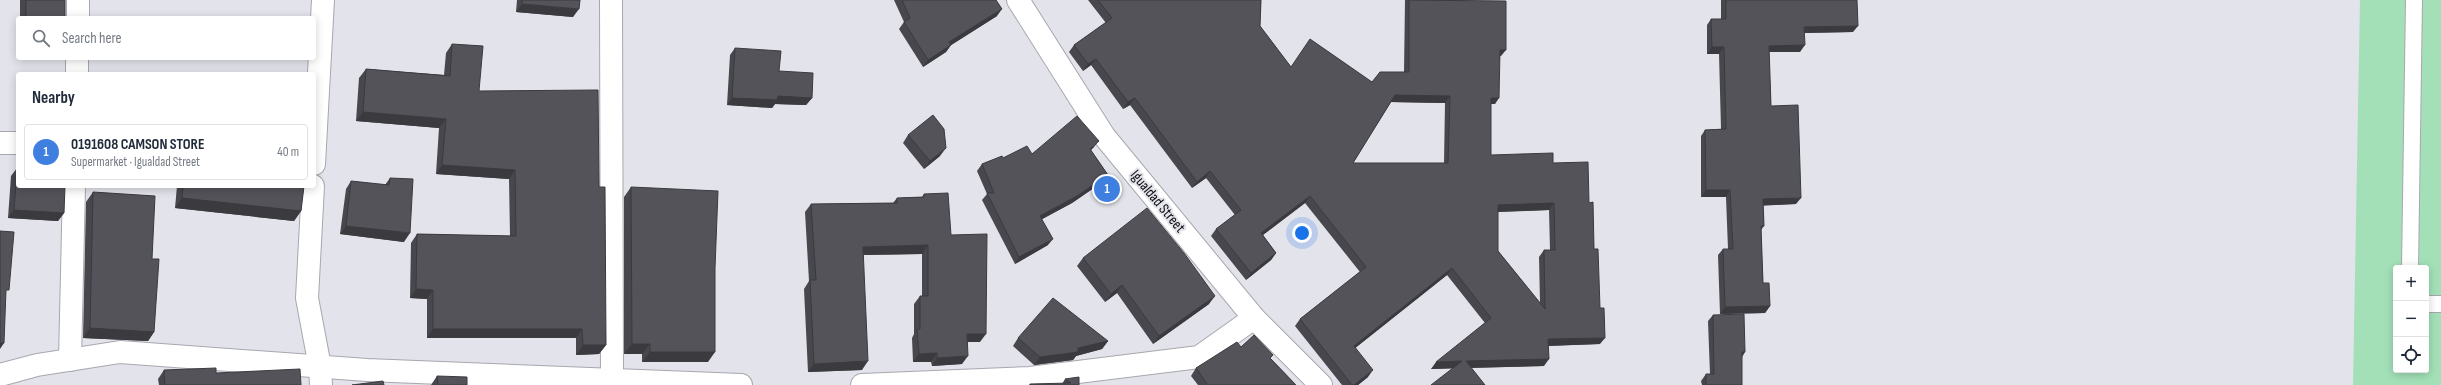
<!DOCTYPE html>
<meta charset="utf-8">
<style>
body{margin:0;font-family:"Sofia Sans Condensed",sans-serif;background:#f6f6f7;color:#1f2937}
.controls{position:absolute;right:12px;bottom:12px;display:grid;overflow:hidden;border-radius:4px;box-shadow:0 2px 10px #0003}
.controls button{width:36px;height:36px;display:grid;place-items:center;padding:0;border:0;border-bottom:1px solid #e0e1e3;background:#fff;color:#1f2937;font:20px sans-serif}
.you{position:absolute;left:1302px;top:233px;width:14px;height:14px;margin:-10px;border:3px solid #fff;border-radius:50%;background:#1a73e8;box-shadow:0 0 0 6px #1a73e833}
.badge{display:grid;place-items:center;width:26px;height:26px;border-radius:50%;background:#337c81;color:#fff;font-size:13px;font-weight:700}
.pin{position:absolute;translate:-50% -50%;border:2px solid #fff;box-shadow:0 1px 4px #0006}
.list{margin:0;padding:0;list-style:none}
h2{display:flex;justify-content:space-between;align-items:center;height:52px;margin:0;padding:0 16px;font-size:17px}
h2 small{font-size:13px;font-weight:400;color:#747a83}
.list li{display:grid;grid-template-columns:26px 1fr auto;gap:12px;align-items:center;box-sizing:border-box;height:56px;margin:0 8px 8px;padding:0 8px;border:1px solid #e0e1e3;border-radius:4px}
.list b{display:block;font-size:15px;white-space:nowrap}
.list p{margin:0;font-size:13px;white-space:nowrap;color:#747a83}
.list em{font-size:13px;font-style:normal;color:#747a83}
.icon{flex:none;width:22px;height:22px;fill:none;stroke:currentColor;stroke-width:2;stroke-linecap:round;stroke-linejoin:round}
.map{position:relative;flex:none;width:2441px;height:385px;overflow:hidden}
.search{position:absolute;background:#fff;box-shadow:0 2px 10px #0003;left:16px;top:16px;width:300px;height:44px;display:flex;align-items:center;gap:10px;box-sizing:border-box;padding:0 14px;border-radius:4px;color:#747a83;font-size:15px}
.panel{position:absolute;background:#fff;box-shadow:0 2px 10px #0003;left:16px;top:72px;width:300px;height:116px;border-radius:4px}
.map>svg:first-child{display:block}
.green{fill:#a3e0b8;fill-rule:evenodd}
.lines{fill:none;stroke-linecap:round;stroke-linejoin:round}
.service-casing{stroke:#a8a7af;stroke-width:18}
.minor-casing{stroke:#a8a7af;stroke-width:24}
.tertiary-casing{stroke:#a8a7af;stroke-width:24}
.service{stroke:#fff;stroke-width:16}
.minor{stroke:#fff;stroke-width:22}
.tertiary{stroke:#fff;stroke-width:22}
.wall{fill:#48474d;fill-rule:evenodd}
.shaded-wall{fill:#3b3a3f}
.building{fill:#54535a;stroke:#3b3a3f;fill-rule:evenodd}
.labels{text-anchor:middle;stroke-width:4;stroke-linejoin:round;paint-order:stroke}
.street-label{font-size:15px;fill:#0e0e11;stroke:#e3e3eb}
</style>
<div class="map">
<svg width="2441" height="385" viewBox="0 0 2441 385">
<rect width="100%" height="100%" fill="#e3e3eb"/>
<path class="green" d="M2360 0H2441V385H2353ZM2396 268H2426V370H2396Z"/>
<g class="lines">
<g class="service-casing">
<g id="service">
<path d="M2410 268 2414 0"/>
<path d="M2426 304H2441"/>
</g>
</g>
<g class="minor-casing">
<g id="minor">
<path d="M611 0 612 378"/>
<path d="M78 18V0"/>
<path d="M77 74V58"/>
<path d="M0 143H18"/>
<path d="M314 164 323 0"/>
<path d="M313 186 307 298 320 367 321 385"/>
<path d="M70 360 74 186"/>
<path d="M0 375 37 365 120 352 367 370 741 385"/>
<path d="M862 385 1030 378 1199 357 1254 318"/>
</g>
</g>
<g class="tertiary-casing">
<path id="tertiary" d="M1018 0 1104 136 1254 318 1321 385"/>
</g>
<use href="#service" class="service"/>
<use href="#minor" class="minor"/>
<use href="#tertiary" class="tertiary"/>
</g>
<g class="wall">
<rect x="20" y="0" width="45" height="18"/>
<path d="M517 0H580L573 17 516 12Z"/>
<path d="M894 0H996L997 16 951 45 946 52 923 67 899 29 904 22Z"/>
<path d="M1088 0H1261L1260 26 1291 67 1372 82 1404 72 1405 0H1455L1501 56H1500L1495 104H1491V155L1553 163 1589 203 1594 249 1600 344 1548 346 1544 366 1431 369 1485 323 1447 275 1355 348 1368 377 1358 385H1342L1295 326 1300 319 1360 272 1305 203 1263 235 1276 253 1271 260 1246 280 1211 236 1216 229 1235 215 1206 178 1192 188 1130 105 1123 109 1091 65 1083 71 1069 52 1074 45 1106 23ZM1391 102 1445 103 1444 163H1353ZM1549 210 1550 250H1544L1539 257 1540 303 1498 251V212Z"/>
<path d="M1721 0H1857L1853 32 1804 33 1800 52H1769L1771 106 1796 204 1763 205 1764 226 1761 230 1763 283 1770 306 1765 313 1720 314 1718 255 1723 249H1728L1726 197H1701V136L1705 130 1721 129 1719 54H1707V25L1711 19H1721Z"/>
<path d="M452 44 479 91 599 187 606 345 599 354 576 355V338H427V299L410 298 411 243 417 234 510 236 509 179 436 174 439 128 356 121 359 78 366 69 444 75 446 53Z"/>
<path d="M735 48 779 71 812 98 806 105 775 104 772 108 727 105 730 55Z"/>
<path d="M908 135 940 156 924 169 903 143Z"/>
<path d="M1094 147 1091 150 1108 175 1104 181 1072 203 1042 219 1048 245 1015 264 982 200 987 194 977 171 982 164 1003 158Z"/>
<path d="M17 168 64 213 58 221 8 218 11 176Z"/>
<path d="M390 178 404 242 340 234 346 189 351 181 385 185Z"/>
<path d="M177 186H304L301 211 294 221 175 208Z"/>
<path d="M631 187 708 362H642V354H624V197Z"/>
<path d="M93 192 152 259 154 332 148 341 83 338 86 202Z"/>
<path d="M924 194 951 235 980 342H967L962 364 932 366 931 362H913L912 338 914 334V304L920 296H922V254L863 255 862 370 808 372 804 289 809 281 805 212 811 204 893 203 897 198 922 197Z"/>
<path d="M1083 258 1209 304 1153 344 1117 293 1105 302 1077 266Z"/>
<path d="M1713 315 1742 357V385H1702L1701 381 1706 374H1710L1708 321Z"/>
<path d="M1018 338 1108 341 1102 349 1076 356 1073 360 1034 365 1013 346Z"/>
<path d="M1241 347 1270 358 1296 385H1198L1191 376 1196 368Z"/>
<path d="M164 370 216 373 301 385H159L158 379Z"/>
<path d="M437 376 467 385H431Z"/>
<path d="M1065 379 1079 385H1029L1030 384H1062Z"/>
</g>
<g class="shaded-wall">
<path d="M522 4 579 9 573 17 516 12Z"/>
<path d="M1002 9 997 16 945 49 949 42Z"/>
<path d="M1858 26 1853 32 1799 33 1804 27Z"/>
<path d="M951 45 946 52 923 67 928 60Z"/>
<path d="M1805 45 1800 52H1765L1769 46Z"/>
<path d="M1712 47H1724L1719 54H1707Z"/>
<path d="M1500 50H1506L1501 56H1495Z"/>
<path d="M1096 59 1091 65 1083 71 1088 64Z"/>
<path d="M1395 95 1450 96 1445 103 1390 102Z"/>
<path d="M778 96 812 98 806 105 775 104 772 108 727 105 732 98Z"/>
<path d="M1135 98 1130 105 1123 109 1128 102Z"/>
<path d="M1491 98H1499L1495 104H1486Z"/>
<path d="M363 112 446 119 439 128 356 121Z"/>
<path d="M1099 141 1094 147 1085 155 1090 149Z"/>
<path d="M946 148 940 156 924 169 930 161Z"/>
<path d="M442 165 515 170 509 179 436 174Z"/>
<path d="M1210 171 1206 178 1192 188 1197 182Z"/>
<path d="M1108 175 1104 181 1072 203 1035 223 1040 216Z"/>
<path d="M1706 190H1730L1726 197H1701Z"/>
<path d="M1310 196 1305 203 1256 240 1261 233Z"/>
<path d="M182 198 301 211 294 221 175 208Z"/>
<path d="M1801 198 1796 204 1758 206 1763 199Z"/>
<path d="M1554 203 1549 210 1493 212 1498 205Z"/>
<path d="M14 210 64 213 58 221 8 218Z"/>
<path d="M346 226 410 233 404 242 340 234Z"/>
<path d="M1053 239 1048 245 1015 264 1019 257Z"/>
<path d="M928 245 922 254 857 255 863 247Z"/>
<path d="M1276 253 1271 260 1246 280 1251 273Z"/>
<path d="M1452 268 1447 275 1349 353 1354 346Z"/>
<path d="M1122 285 1117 293 1105 302 1111 294Z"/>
<path d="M416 289 433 290 427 299 410 298Z"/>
<path d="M1215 296 1209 304 1153 344 1159 336Z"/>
<path d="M1770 306 1765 313 1720 314 1725 307Z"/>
<path d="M90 328 154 332 148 341 83 338Z"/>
<path d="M433 329H582L576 338H427Z"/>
<path d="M967 334H986L980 342H961Z"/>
<path d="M1605 338 1600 344 1543 346 1548 339Z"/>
<path d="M1108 341 1102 349 1076 356 1073 360 1034 365 1040 357 1078 348Z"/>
<path d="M0 343H4L0 349Z"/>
<path d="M632 344H650L642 354H624Z"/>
<path d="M583 345H606L599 354 576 355Z"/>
<path d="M650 352H715L708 362H642Z"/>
<path d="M1742 352H1745L1741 359Z"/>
<path d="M937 353 931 362H913L919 354Z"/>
<path d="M968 356 962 364 932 366 937 358Z"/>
<path d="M1549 359 1544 366 1461 368 1466 361Z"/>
<path d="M868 361 862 370 808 372 814 364Z"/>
<path d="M1462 361 1457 368 1431 369 1436 362Z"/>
<path d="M1373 370 1368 377 1358 385H1354Z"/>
</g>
<g class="building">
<rect x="26" y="0" width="39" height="18"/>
<path d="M522 0H580L579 9 522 4Z"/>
<path d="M902 0H996L1002 9 949 42 951 45 928 60 904 22 910 18Z"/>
<path d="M1098 0H1261L1260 26 1291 67 1310 39 1372 82 1380 72H1409V0L1506 1V50H1500L1499 98H1491V155L1553 153V163L1588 162 1589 203 1593 202 1594 249H1598L1600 308H1604L1605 338 1548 339 1549 359 1466 361 1485 385H1431L1462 361 1436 362 1491 318 1452 268 1354 346 1373 370 1354 385H1352L1300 319 1366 267 1310 196 1261 233 1276 253 1251 273 1216 229 1241 210 1210 171 1197 182 1135 98 1128 102 1096 59 1088 64 1074 45 1112 18ZM1395 95 1450 96 1448 163H1353ZM1554 203 1555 250H1544L1545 309 1498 251V205Z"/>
<path d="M1726 0H1857L1858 26 1804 27 1805 45 1769 46 1771 106 1798 105 1801 198 1763 199 1764 226H1761L1763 283H1769L1770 306 1725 307 1723 249H1733L1730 190H1706L1705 130 1726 129 1724 47H1712L1711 19H1726Z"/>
<path d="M452 44 483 46 479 91 598 90 599 187H605L606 345H583L582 329H433V290L416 289 417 234 516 236 515 170 442 165 446 119 363 112 366 69 450 76Z"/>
<path d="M735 48 781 51 779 71 813 73 812 98 778 96 777 100 732 98Z"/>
<path d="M933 115 944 129 946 148 930 161 908 135Z"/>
<path d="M1077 116 1099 141 1090 149 1108 175 1077 196 1040 216 1053 239 1019 257 987 193H994L982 164 1002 156 1003 158 1027 146 1032 154Z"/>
<path d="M17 168H18V186H65L64 213 14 210Z"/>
<path d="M390 178 413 179 410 233 346 226 351 181 389 185Z"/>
<path d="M183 186H304L301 211 182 198Z"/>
<path d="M631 187 718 191 715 268V352H650V344H632Z"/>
<path d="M93 192 155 196 152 259H159L154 332 90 328Z"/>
<path d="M948 193 951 235 987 234 986 334H967L968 356 937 358V353L919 354 917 329H920V296H928V245L863 247 868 361 814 364 810 280H816L811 204 897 203V198L924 197V194Z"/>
<path d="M1147 208 1184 253 1215 296 1159 336 1122 285 1111 294 1083 258Z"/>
<path d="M0 231 14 232 9 290H6L4 343H0Z"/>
<path d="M1053 298 1108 341 1078 348V352L1040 357 1018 338Z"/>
<path d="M1744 314 1745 352H1742V385H1706V374H1714L1713 315Z"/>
<path d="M1254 335 1273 355 1270 358 1296 385H1208L1196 368 1237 342 1241 347Z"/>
<path d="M216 368V373L300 369 301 385H165L164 370Z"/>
<path d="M437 376 467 377V385H438Z"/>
<path d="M1079 377V385H1030V384L1071 383 1065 379Z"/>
<path d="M383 381 384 385H352Z"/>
</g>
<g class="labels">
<g class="street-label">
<text transform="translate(1158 201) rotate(50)" y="5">Igualdad Street</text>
</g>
</g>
</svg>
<div class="controls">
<button>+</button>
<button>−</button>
<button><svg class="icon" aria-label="locate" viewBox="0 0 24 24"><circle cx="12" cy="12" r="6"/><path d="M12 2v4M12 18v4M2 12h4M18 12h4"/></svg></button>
</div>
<div class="you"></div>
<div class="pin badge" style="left:1107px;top:189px;background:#3f7fe0">1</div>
<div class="search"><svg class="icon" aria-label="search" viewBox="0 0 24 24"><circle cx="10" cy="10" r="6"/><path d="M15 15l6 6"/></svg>Search here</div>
<section class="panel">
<h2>Nearby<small></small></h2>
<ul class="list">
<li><span class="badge" style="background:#3f7fe0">1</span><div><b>0191608 CAMSON STORE</b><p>Supermarket · Igualdad Street</p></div><em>40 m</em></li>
</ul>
</section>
</div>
